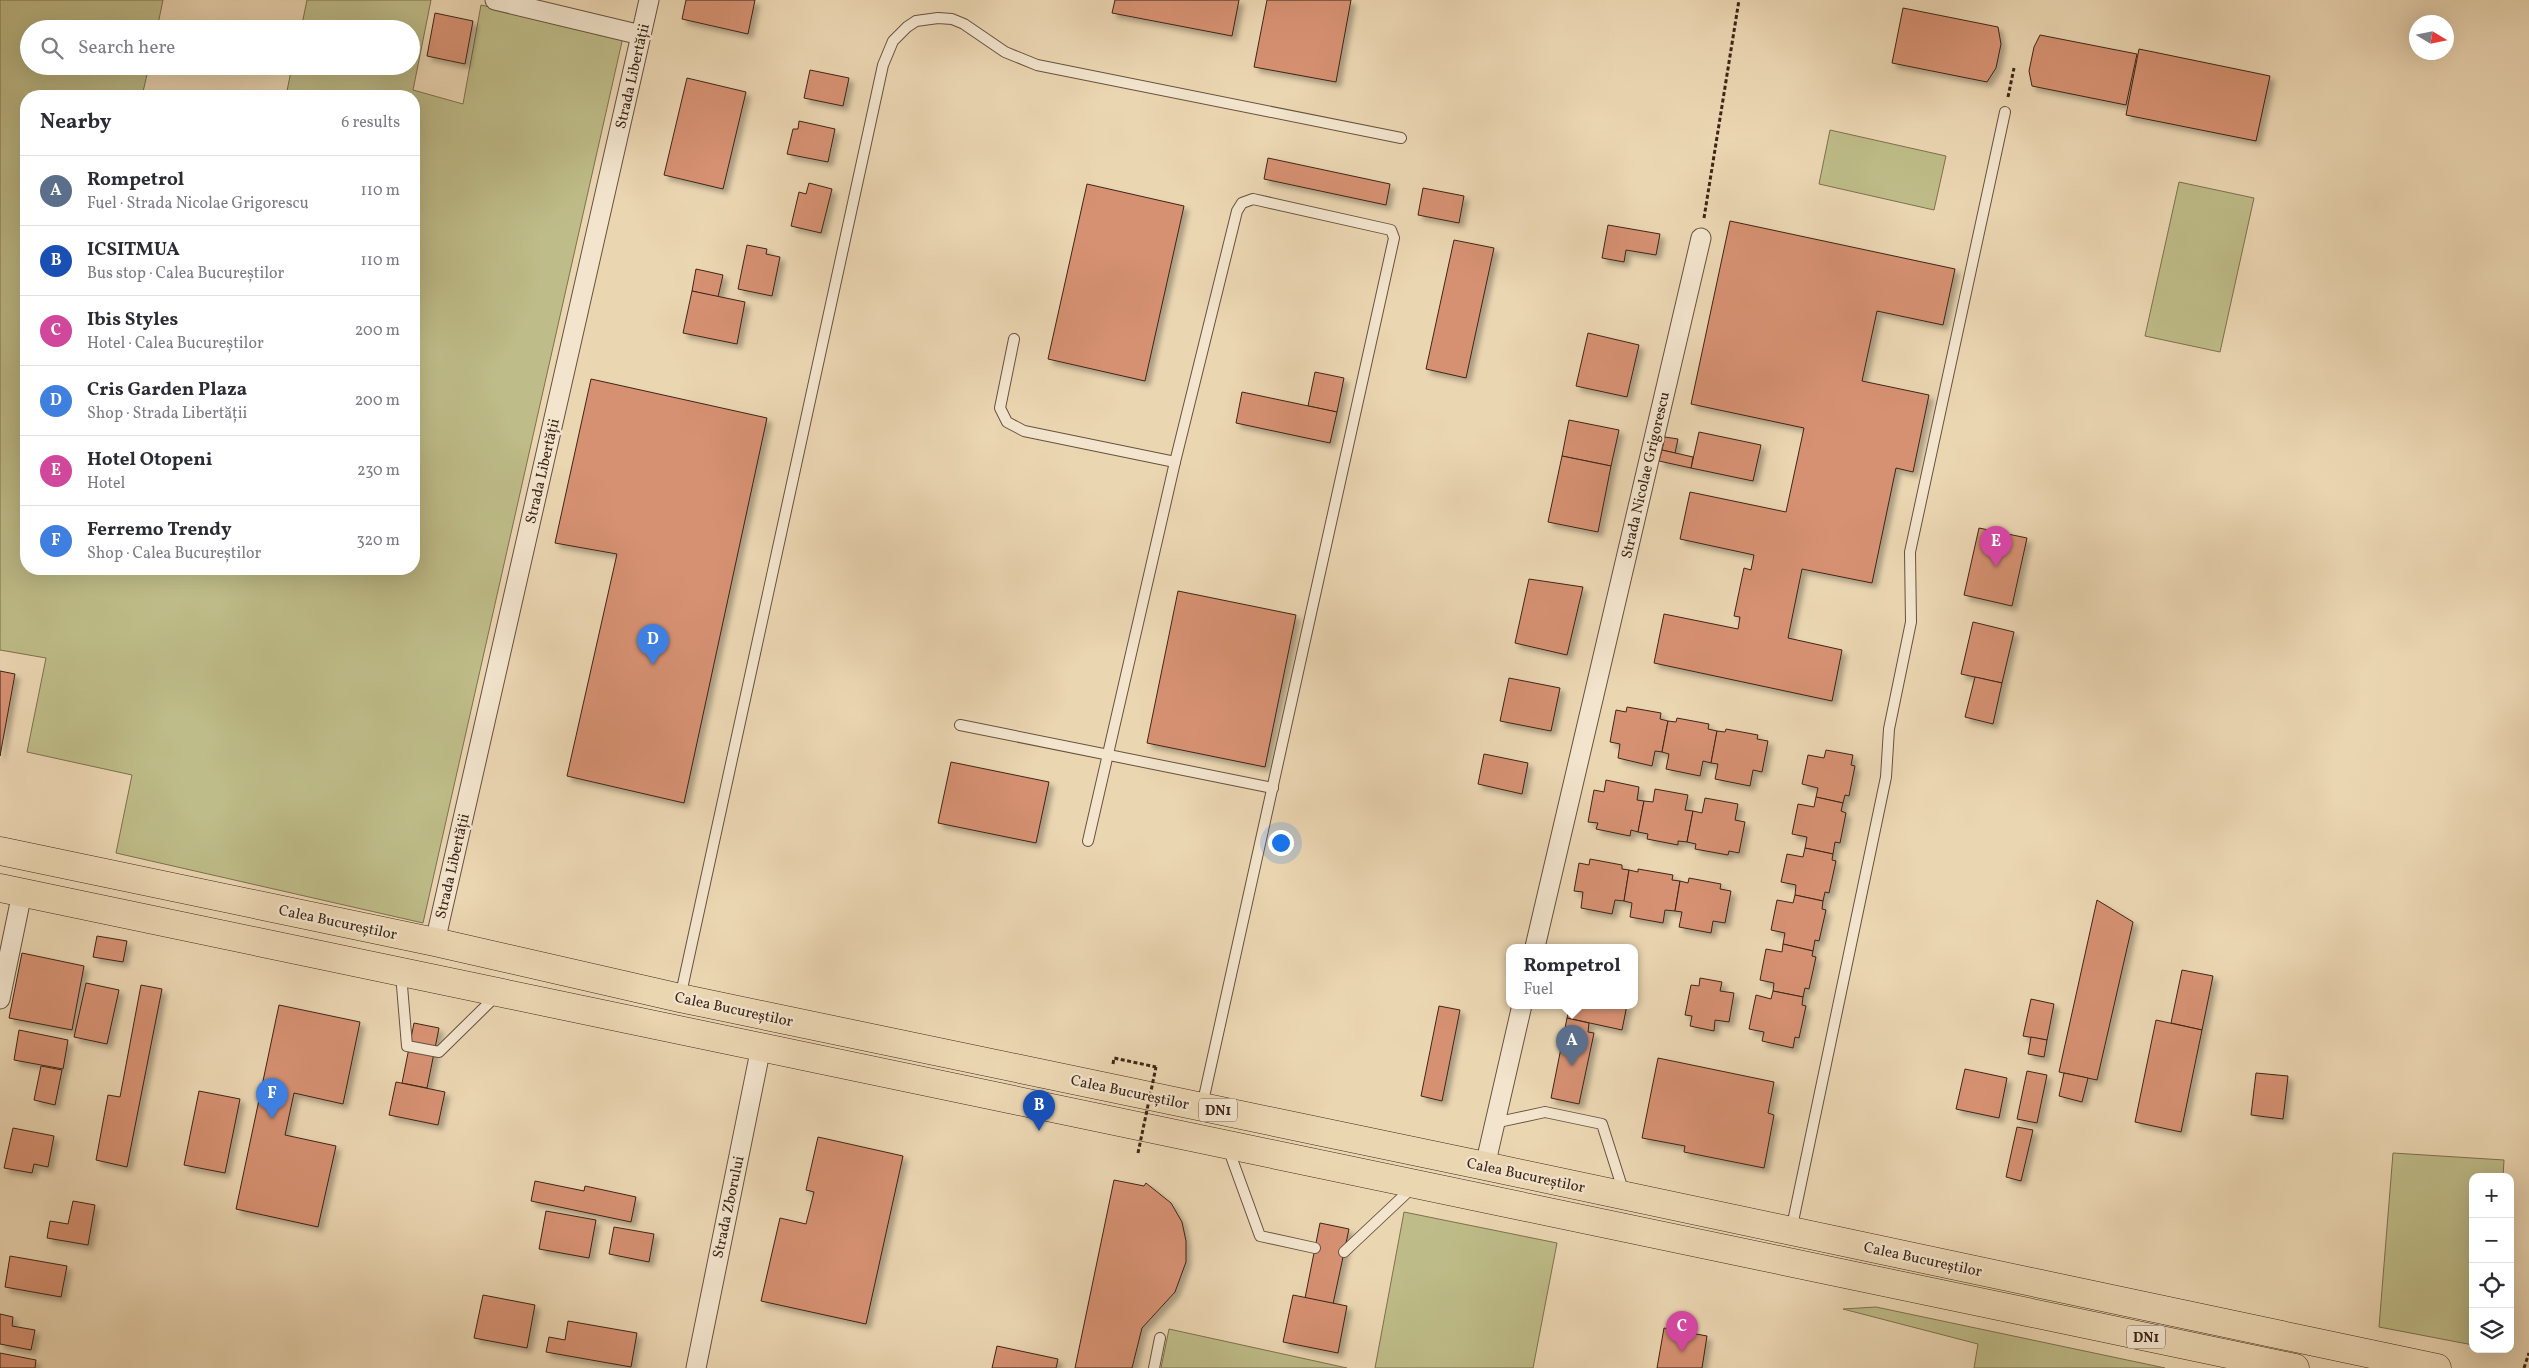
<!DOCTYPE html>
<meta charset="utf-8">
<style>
body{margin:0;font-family:Vollkorn,serif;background:#f7f7f7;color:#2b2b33}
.controls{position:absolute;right:15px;bottom:15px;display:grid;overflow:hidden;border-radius:10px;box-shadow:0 5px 20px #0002}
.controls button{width:45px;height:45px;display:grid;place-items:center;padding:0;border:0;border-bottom:1px solid #e1e1e2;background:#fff;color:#2b2b33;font:25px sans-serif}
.compass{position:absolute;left:2409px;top:15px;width:45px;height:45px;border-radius:50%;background:#fff;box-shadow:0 5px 20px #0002;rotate:100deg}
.you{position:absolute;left:1280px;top:842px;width:18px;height:18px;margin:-12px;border:4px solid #fff;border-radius:50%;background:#1a73e8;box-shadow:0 0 0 8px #1a73e833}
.badge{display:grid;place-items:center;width:32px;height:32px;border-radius:50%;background:#b45309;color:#fff;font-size:16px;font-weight:700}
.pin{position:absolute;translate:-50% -41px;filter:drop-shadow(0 1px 2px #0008)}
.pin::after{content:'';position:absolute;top:26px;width:18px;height:15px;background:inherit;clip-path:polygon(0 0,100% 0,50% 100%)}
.popup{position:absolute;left:1506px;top:944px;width:132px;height:65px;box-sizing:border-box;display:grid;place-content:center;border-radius:10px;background:#fff;filter:drop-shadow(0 1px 4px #0005);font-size:16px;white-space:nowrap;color:#7c7c81}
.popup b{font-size:19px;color:#2b2b33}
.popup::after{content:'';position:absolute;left:50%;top:100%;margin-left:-10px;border:10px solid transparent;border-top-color:#fff}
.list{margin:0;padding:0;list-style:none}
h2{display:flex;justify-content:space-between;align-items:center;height:65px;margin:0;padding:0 20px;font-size:21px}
h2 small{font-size:16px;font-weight:400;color:#7c7c81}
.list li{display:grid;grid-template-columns:32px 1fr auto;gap:15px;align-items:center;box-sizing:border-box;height:70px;padding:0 20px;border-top:1px solid #e1e1e2}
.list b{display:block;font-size:19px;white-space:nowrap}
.list p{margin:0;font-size:16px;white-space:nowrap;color:#7c7c81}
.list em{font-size:16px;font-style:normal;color:#7c7c81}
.icon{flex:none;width:28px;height:28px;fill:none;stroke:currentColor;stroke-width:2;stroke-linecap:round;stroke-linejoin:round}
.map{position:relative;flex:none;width:2529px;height:1368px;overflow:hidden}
.search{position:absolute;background:#fff;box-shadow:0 5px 20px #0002;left:20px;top:20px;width:400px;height:55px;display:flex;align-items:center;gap:12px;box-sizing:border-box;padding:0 18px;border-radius:28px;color:#7c7c81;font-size:19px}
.panel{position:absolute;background:#fff;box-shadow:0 5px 20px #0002;left:20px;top:90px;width:400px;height:485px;border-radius:20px}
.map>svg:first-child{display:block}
.green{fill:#bebc88;stroke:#7e7050}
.building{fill:#d69172;stroke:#3d2517;filter:url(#shadow)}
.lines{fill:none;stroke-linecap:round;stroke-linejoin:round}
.service-casing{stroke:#68513e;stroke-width:12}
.minor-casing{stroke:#68513e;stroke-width:21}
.trunk-casing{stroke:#3d2517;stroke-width:29}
.path{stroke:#3d2517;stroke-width:3;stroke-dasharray:4 2.5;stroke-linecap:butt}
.service{stroke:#f2e4cd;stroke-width:10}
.minor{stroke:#f2e4cd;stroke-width:19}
.trunk{stroke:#ebd6b2;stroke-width:28}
.path-bridge{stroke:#3d2517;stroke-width:3;stroke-dasharray:4 2.5;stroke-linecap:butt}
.labels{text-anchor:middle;stroke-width:4.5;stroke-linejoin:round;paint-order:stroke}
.shield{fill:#f2e4cd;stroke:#735e4e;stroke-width:1}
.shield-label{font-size:14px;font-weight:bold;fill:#3d2517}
.street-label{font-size:15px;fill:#3d2517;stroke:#f2e4cd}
</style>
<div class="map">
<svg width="2529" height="1368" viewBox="0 0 2529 1368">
<defs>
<filter id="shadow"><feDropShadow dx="4.5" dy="4.5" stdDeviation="2.5" flood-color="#0004"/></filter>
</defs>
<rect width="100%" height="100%" fill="#ebd6b2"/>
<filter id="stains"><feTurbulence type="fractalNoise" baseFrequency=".004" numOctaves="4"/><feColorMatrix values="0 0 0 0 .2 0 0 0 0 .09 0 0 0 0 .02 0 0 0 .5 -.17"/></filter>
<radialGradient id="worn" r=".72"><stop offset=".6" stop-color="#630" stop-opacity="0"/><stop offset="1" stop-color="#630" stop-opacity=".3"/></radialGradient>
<g class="green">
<path d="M0 0H163L157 29H29V66H149L142 96H26V569H414V96H286L292 66H411V29H301L307 0H431L413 90 463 104 481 5 623 37 423 923 116 853 132 775 27 752 46 658 0 650Z"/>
<path d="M1830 130 1946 156 1934 210 1819 184Z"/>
<path d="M2179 182 2254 198 2220 352 2145 336Z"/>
<path d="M2393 1153 2504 1160 2503 1177H2473V1345L2379 1327Z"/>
<path d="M1404 1212 1557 1243 1533 1368H1375Z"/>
<path d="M1876 1307 2165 1368H1974L1978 1344 1843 1309Z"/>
<path d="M1169 1329 1347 1368H1161Z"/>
</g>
<g class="building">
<path d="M686 0H755L748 34 682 19Z"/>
<path d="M1115 0H1239L1232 36 1112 13Z"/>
<path d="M1267 0H1351L1336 82 1254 67Z"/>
<path d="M1903 8 1998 27 2001 44 1996 68 1987 82 1892 63Z"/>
<path d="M435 13 473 21 465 64 427 56Z"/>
<path d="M2040 35 2137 54 2126 105 2032 86 2029 71 2034 47Z"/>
<path d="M2139 49 2270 76 2256 141 2126 115Z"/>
<path d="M810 70 849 78 843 106 804 98Z"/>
<path d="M687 78 746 92 723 189 664 175Z"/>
<path d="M799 121 835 129 828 162 787 154 793 129H798Z"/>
<path d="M1268 158 1390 184 1386 205 1264 179Z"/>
<path d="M809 183 832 189 821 233 791 226 799 192 806 194Z"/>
<path d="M1087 184 1184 206 1145 381 1048 359Z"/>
<path d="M1423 188 1464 196 1459 223 1418 215Z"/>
<path d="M1730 221 1955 269 1943 325 1877 311 1862 381 1929 395 1913 472 1896 468 1872 583 1802 569 1788 638 1842 650 1832 701 1654 663 1664 614 1738 629 1740 617 1734 616 1744 568 1751 570 1754 555 1680 539 1690 492 1786 512 1804 428 1691 404Z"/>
<path d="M1608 225 1660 234 1656 255 1626 250 1624 262 1602 258Z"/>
<path d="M1454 240 1494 248 1466 378 1426 369Z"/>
<path d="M747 245 767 249 766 254 780 257 772 296 738 289Z"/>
<path d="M696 269 723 275 718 297 692 291Z"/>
<path d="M692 291 745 302 737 344 683 333Z"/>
<path d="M1588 333 1639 345 1627 397 1576 386Z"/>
<path d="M1315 372 1344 378 1337 412 1308 406Z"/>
<path d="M591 379 767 418 684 803 567 776 617 554 555 543Z"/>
<path d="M1242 392 1337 412 1330 443 1236 423Z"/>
<path d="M1569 420 1619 430 1611 466 1562 456Z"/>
<path d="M1699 432 1761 445 1753 481 1691 468Z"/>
<path d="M1665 437 1678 439 1675 453 1662 450Z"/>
<path d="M1662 450 1693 457 1691 468 1659 461Z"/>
<path d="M1562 456 1611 466 1598 532 1548 522Z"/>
<path d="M1979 528 2027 538 2012 606 1964 595Z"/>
<path d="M1529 579 1583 587 1567 655 1515 643Z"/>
<path d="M1178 591 1296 615 1265 767 1147 743Z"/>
<path d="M1973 622 2014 632 2002 683 1961 674Z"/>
<path d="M0 671 15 674 0 756Z"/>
<path d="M1975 677 2002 683 1993 724 1965 717Z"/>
<path d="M1509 678 1560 688 1551 731 1500 721Z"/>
<path d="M1627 707 1661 713 1660 719 1668 721 1662 752 1655 751 1652 766 1618 758 1620 744 1610 742 1616 710 1626 712Z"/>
<path d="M1677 718 1709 724 1708 729 1717 731 1711 763 1703 761 1700 776 1666 769 1669 754 1662 752 1668 721 1676 722Z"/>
<path d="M1726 729 1758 735 1757 739 1768 741 1762 772 1753 770 1750 786 1715 779 1718 764 1711 763 1717 731 1725 732Z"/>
<path d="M1826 750 1853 755 1851 765 1855 766 1849 796 1845 795 1843 803 1816 797 1818 788 1802 784 1808 755 1824 758Z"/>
<path d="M1484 754 1528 763 1522 794 1478 784Z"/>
<path d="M951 762 1049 782 1036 843 938 823Z"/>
<path d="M1606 780 1639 787 1637 800 1644 801 1638 832 1631 830 1630 836 1596 829 1598 823 1588 822 1594 790 1604 792Z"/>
<path d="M1655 789 1688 795 1685 810 1693 811 1687 842 1678 841V845L1647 839 1648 834 1638 832 1644 801 1653 802Z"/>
<path d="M1816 797 1843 803 1841 811 1846 813 1840 843 1835 842 1833 854 1805 848 1807 837 1792 834 1798 804 1814 807Z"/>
<path d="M1705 798 1738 804 1735 820 1745 822 1739 853 1729 851 1728 855 1695 849 1696 844 1687 842 1693 811 1702 813Z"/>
<path d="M1805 848 1833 854 1832 860 1836 861 1829 893 1825 892 1823 901 1795 895 1796 885 1781 882 1787 854 1803 857Z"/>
<path d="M1590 859 1622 865V869L1629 870 1624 901 1615 900 1612 914 1581 908 1583 892 1574 891 1579 863 1589 865Z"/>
<path d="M1638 869 1673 875 1672 880 1680 881 1675 911 1665 910 1663 923 1630 917 1632 903 1624 901 1629 870 1638 872Z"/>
<path d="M1689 878 1721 884 1720 889 1731 891 1725 923 1713 921 1711 933 1679 927 1682 912 1675 911 1680 881 1688 883Z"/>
<path d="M1795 895 1823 901 1822 909 1826 910 1819 941 1815 940 1813 951 1783 944 1785 933 1771 930 1777 900 1793 903Z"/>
<path d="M2097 900 2133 922 2097 1080 2059 1072Z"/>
<path d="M97 936 127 941 123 962 93 957Z"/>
<path d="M1783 944 1813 951 1812 956 1816 957 1809 989 1805 988 1803 997 1773 991 1774 983 1760 980 1766 949 1782 952Z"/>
<path d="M22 953 84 966 72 1030 9 1018Z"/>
<path d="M2182 970 2213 976 2202 1030 2171 1023Z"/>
<path d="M1700 978 1722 982 1720 991 1734 993 1729 1022 1715 1020 1714 1031 1690 1026 1692 1016 1685 1015 1691 985 1699 986Z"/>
<path d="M86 983 119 990 107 1044 74 1037Z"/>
<path d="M141 985 162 989 127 1167 96 1160 108 1095 120 1097Z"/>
<path d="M1773 991 1803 997 1802 1005 1806 1006 1799 1038 1795 1037 1793 1048 1762 1041 1764 1032 1749 1029 1756 995 1771 999Z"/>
<path d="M2031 999 2054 1004 2047 1040 2023 1036Z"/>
<path d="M279 1005 360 1022 343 1104 294 1093 285 1135 336 1146 318 1227 236 1209Z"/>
<path d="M1570 1005H1627L1622 1030 1567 1018Z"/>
<path d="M1439 1006 1460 1010 1442 1101 1421 1096Z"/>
<path d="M1567 1018 1589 1023 1588 1032 1594 1033 1579 1104 1551 1098Z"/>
<path d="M2156 1020 2202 1030 2181 1132 2135 1122Z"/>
<path d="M414 1023 439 1028 427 1088 402 1083Z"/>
<path d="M19 1030 68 1040 63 1069 14 1060Z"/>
<path d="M2031 1037 2047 1040 2044 1057 2028 1054Z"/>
<path d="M1658 1058 1774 1082 1768 1113 1774 1115 1764 1168 1684 1152 1685 1146 1642 1138Z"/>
<path d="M41 1066 62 1070 55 1105 34 1100Z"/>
<path d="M1965 1069 2007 1078 1999 1118 1956 1109Z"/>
<path d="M2027 1071 2047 1075 2037 1123 2017 1119Z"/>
<path d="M2064 1073 2088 1078 2082 1102 2059 1096Z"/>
<path d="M2256 1073 2288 1076 2283 1119 2251 1115Z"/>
<path d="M396 1082 445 1092 438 1125 389 1115Z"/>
<path d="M199 1091 240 1099 225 1173 184 1165Z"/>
<path d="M2017 1127 2033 1130 2021 1181 2006 1177Z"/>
<path d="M13 1128 54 1136 48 1167 34 1164 32 1173 4 1168Z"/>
<path d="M818 1137 903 1156 866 1324 761 1301 780 1218 806 1224 814 1192 806 1190Z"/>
<path d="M1114 1180 1144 1186 1146 1183 1171 1203 1182 1222 1186 1241V1262L1175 1292 1142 1328 1132 1368H1075Z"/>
<path d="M535 1181 584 1191 585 1186 636 1197 631 1222 531 1201Z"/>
<path d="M73 1201 95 1205 88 1245 47 1238 50 1221 68 1224Z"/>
<path d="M546 1211 596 1220 589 1258 539 1249Z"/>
<path d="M1320 1223 1349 1229 1333 1304 1305 1298Z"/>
<path d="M614 1227 654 1234 649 1262 609 1254Z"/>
<path d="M10 1256 67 1266 61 1297 5 1287Z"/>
<path d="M483 1295 535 1305 527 1348 474 1338Z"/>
<path d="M1293 1295 1347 1306 1338 1353 1283 1342Z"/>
<path d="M0 1314 13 1317 12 1326 35 1330 31 1350 0 1344Z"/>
<path d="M568 1321 637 1333 631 1367 546 1352 549 1337 565 1340Z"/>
<path d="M1664 1328 1707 1336 1702 1368H1657Z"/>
<path d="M997 1346 1058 1359 1056 1368H992Z"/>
<path d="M0 1353 36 1360 35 1368H0Z"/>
</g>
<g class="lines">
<g class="service-casing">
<g id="service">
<path d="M1014 339 1000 408 1007 422 1024 431 1175 462"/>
<path d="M960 725 1273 788"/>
<path d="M1088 841 1175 462 1237 211 1242 203 1253 199 1391 230 1394 238 1202 1106"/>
<path d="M401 974 407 1046 439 1052 496 996"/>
<path d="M680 998 883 65 893 41 907 27 916 21 938 18 952 19 964 24 1005 52 1037 65 1401 138"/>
<path d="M1494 1123 1545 1112 1602 1124 1624 1193"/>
<path d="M1228 1148 1260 1236 1315 1248"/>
<path d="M1791 1231 1886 777 1889 729 1911 622 1910 552 2005 112"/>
<path d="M1344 1252 1412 1188"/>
<path d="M1154 1368 1160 1338"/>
</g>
</g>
<g class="minor-casing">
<g id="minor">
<path d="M495 0 641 35"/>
<path d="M435 942 649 0"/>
<path d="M1535 947 1701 238"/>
<path d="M0 999 22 893"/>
<path d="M1485 1166 1522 1005"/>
<path d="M696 1368 761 1047"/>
</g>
</g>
<g class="trunk-casing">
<g id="trunk">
<path d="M0 851 435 942 680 998 1485 1166 2437 1368"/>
<path d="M0 888 2295 1368"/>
</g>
</g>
<g class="path">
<path d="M2008 97 2014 68"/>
<path d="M1704 218 1739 0"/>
<path d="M1113 1064 1114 1058 1156 1067"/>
<path d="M2524 1368 2529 1353"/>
</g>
<use href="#service" class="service"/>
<use href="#minor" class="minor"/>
<use href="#trunk" class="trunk"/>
<path class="path-bridge" d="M1138 1153 1156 1067"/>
</g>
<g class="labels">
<g class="shield">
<rect x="1199" y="1098.5" width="38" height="23" rx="4"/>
<rect x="2127" y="1325.5" width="38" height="23" rx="4"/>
</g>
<g class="shield-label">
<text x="1218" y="1115">DN1</text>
<text x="2146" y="1342">DN1</text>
</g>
<g class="street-label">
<text transform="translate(632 76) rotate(-77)" y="5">Strada Libertății</text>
<text transform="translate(542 471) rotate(-77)" y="5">Strada Libertății</text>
<text transform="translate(1645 475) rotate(-77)" y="5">Strada Nicolae Grigorescu</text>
<text transform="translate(452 866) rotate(-77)" y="5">Strada Libertății</text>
<text transform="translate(338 922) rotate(12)" y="5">Calea Bucureștilor</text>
<text transform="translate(734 1009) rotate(12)" y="5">Calea Bucureștilor</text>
<text transform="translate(1130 1092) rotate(12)" y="5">Calea Bucureștilor</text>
<text transform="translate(1526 1175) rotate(12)" y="5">Calea Bucureștilor</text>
<text transform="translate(728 1207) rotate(-78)" y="5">Strada Zborului</text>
<text transform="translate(1923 1259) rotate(12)" y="5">Calea Bucureștilor</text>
</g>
</g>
<rect width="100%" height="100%" filter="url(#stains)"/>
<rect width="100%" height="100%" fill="url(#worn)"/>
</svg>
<div class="controls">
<button>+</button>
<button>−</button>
<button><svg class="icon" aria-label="locate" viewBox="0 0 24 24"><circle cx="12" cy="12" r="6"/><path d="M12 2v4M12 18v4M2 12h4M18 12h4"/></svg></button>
<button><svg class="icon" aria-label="layers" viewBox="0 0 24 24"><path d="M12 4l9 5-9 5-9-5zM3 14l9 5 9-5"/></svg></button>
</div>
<svg class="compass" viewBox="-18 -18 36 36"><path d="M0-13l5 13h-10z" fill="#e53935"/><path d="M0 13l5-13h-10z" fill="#7c7c81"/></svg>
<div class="you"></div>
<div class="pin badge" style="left:1572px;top:1066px;background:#5c6f8a">A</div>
<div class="popup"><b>Rompetrol</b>Fuel</div>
<div class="pin badge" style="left:1039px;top:1131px;background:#1a4fb4">B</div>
<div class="pin badge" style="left:1682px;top:1352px;background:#d1479c">C</div>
<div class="pin badge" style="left:653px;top:665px;background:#3f7fe0">D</div>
<div class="pin badge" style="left:1996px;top:567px;background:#d1479c">E</div>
<div class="pin badge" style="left:272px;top:1119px;background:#3f7fe0">F</div>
<div class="search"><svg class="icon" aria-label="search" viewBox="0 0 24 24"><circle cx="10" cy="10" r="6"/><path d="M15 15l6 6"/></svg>Search here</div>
<section class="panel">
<h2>Nearby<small>6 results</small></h2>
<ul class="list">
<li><span class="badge" style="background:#5c6f8a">A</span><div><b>Rompetrol</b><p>Fuel · Strada Nicolae Grigorescu</p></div><em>110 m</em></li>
<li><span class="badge" style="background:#1a4fb4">B</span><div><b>ICSITMUA</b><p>Bus stop · Calea Bucureștilor</p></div><em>110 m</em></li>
<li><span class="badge" style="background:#d1479c">C</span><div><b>Ibis Styles</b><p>Hotel · Calea Bucureștilor</p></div><em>200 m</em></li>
<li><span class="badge" style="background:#3f7fe0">D</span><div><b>Cris Garden Plaza</b><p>Shop · Strada Libertății</p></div><em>200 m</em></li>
<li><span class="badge" style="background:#d1479c">E</span><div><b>Hotel Otopeni</b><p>Hotel</p></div><em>230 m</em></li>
<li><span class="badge" style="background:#3f7fe0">F</span><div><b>Ferremo Trendy</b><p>Shop · Calea Bucureștilor</p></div><em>320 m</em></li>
</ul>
</section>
</div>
